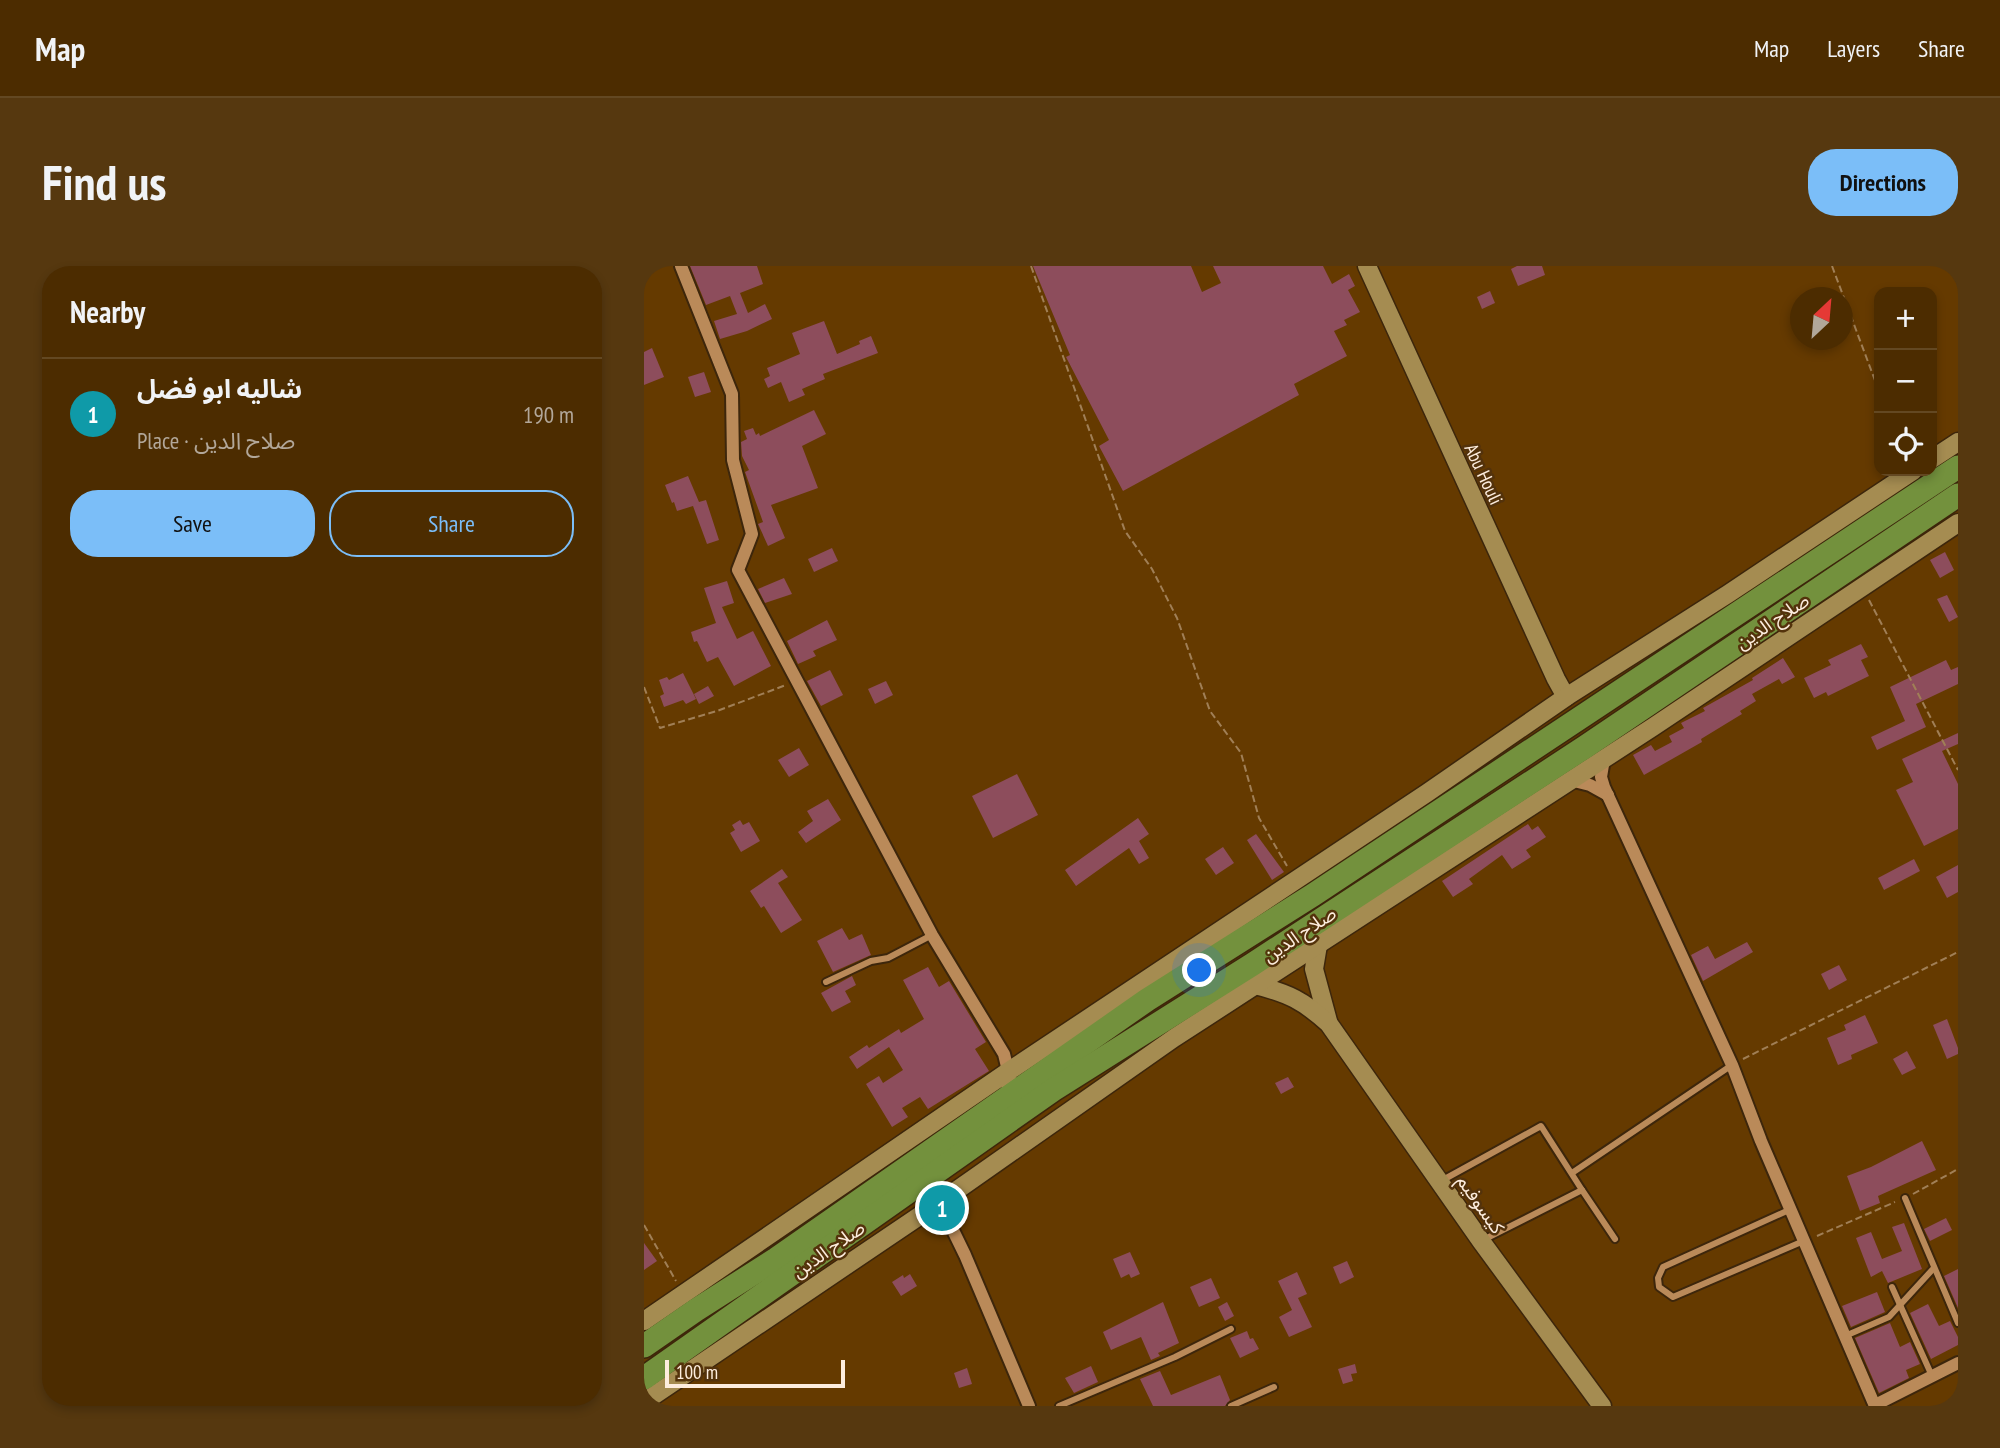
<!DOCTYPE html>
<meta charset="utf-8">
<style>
body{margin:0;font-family:"PT Sans Narrow","Noto Sans Arabic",sans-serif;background:#56380f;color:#f1f3f6}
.controls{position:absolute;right:21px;top:21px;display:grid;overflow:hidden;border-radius:14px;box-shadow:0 4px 10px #0003}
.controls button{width:63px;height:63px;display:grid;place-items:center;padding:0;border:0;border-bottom:2px solid #634822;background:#4c2c00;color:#f1f3f6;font:35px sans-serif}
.compass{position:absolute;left:1146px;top:21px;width:63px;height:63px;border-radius:50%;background:#4c2c00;box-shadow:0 4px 10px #0003;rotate:26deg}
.scale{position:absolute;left:21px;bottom:18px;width:180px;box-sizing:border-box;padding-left:7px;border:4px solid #fdedde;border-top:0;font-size:19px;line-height:24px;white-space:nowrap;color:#fdedde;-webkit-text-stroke:5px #53320b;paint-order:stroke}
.you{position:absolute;left:556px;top:705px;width:24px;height:24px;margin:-18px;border:5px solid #fff;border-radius:50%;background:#1a73e8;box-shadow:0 0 0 10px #1a73e833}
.badge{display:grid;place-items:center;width:46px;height:46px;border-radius:50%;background:#7bbef8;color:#fff;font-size:23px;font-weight:700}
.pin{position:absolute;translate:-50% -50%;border:4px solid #fff;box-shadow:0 2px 7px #0006}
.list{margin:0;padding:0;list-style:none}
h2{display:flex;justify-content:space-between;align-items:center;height:91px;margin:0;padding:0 28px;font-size:30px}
h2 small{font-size:23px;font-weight:400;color:#b2a799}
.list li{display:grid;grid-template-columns:46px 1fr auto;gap:21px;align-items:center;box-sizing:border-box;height:112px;padding:0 28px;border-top:2px solid #634822}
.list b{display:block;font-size:26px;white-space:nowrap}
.list p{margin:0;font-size:23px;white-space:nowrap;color:#b2a799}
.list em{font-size:23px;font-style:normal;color:#b2a799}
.actions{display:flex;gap:14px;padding:21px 28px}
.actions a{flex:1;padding:16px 0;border:2px solid #7bbef8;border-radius:28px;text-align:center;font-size:24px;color:#7bbef8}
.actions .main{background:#7bbef8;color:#111}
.icon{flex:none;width:38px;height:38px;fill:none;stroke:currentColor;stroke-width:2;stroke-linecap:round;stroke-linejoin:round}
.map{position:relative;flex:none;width:1314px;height:1140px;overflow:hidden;border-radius:28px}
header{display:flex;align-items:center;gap:42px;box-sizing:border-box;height:98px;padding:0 35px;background:#4c2c00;border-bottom:2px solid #634822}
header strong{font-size:33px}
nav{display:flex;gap:38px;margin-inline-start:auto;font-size:24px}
.intro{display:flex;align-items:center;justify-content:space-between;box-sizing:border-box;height:168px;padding:0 42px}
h1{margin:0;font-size:49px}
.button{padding:18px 32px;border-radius:28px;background:#7bbef8;color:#111;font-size:24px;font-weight:700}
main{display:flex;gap:42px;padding:0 42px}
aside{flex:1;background:#4c2c00;border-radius:28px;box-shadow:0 4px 10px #0003}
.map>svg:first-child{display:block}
.building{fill:#8d4d5c}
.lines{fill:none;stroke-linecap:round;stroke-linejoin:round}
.lane-casing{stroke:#3d260b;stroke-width:10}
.street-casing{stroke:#3d260b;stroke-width:16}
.secondary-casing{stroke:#3d260b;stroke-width:21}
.highway-casing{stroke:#3d260b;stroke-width:26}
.path{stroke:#a07f56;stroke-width:2;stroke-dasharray:7 3.5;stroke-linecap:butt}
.lane{stroke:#ba8a59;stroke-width:6}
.street{stroke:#ba8a59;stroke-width:12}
.secondary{stroke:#a58c51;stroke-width:18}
.highway{stroke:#73913d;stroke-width:23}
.labels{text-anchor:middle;stroke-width:5;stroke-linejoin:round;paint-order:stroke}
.street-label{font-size:19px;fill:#fdedde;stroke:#53320b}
</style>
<header>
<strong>Map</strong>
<nav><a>Map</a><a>Layers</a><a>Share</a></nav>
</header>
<div class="intro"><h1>Find us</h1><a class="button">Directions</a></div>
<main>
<aside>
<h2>Nearby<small></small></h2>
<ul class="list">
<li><span class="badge" style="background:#0f9aa8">1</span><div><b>شاليه ابو فضل</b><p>Place · صلاح الدين</p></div><em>190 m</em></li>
</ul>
<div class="actions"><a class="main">Save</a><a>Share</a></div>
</aside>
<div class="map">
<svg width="1314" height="1140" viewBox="0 0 1314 1140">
<rect width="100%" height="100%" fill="#653a00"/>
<g class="building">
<path d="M46 0H113L119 18 96 27 104 47 121 38 128 53 103 65 76 73 70 55 93 48 86 30 62 39Z"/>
<path d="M389 0H547L558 26 577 17 569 0H679L688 18 705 8 711 20 704 24 716 46 700 54 703 59 690 65 703 90 650 118 655 129 479 225 455 180 465 174 422 91 426 89Z"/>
<path d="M873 0H898L901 9 874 20 867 3Z"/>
<path d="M846 25 851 37 838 43 833 31Z"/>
<path d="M180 55 193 88 216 78 215 75 227 70 234 87 179 108 181 113 158 123 161 129 145 136 137 116 124 122 120 113 126 110 123 102 156 88 148 67Z"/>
<path d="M8 82 20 111 0 119V86Z"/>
<path d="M60 106 67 126 51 131 44 111Z"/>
<path d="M170 144 182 168 158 180 174 222 127 239 141 272 124 280 115 260 114 258 119 256 101 206 105 204 98 190 97 176 103 173 100 165 109 162 112 169 115 167 116 170Z"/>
<path d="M44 210 55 236 62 234 75 274 63 278 49 240 33 245 30 236 28 237 21 219Z"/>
<path d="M188 282 194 295 170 306 164 293Z"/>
<path d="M1301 286 1310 304 1296 312 1286 294Z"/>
<path d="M140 312 148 328 121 337 114 323Z"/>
<path d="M83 315 90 337 78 341 93 373 109 365 127 400 90 420 74 391 63 396 53 375 50 376 47 366 72 357 60 322Z"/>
<path d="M1303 329 1314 351 1305 356 1293 333Z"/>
<path d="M183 354 193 374 169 385 172 390 154 398 143 375Z"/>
<path d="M1217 378 1224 391 1217 394 1225 410 1184 430 1182 426 1170 432 1160 412 1187 399 1184 394Z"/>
<path d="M1139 392 1151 411 1138 418 1135 413 1108 428 1112 435 1096 445 1098 448 1057 473 1058 476 1000 509 989 489 1007 479 1011 485 1028 476 1025 470 1040 462 1037 457 1061 445 1059 442 1109 414 1108 412Z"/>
<path d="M1302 394 1307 404 1314 401V418L1272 438 1282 461 1233 484 1227 471 1261 455 1246 421Z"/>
<path d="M186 404 199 429 177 440 163 415Z"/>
<path d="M39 407 52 433 42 438 39 434 20 441 16 430 20 428 15 414 23 411 25 414Z"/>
<path d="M242 415 249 429 231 438 224 423Z"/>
<path d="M64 420 70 430 55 438 50 428Z"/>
<path d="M1314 467V478L1298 485 1314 518V563L1280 580 1252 524 1269 516 1258 493Z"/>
<path d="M155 482 165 499 145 511 134 494Z"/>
<path d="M373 508 394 549 349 572 328 530Z"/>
<path d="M184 533 197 554 162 577 154 566 169 555 163 545Z"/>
<path d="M494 552 505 568 495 575 505 592 495 598 485 582 432 620 421 604Z"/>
<path d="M96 554 99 559 105 556 116 575 97 586 86 567 91 564 88 559Z"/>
<path d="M884 558 888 564 894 560 902 571 882 584 887 591 868 603 858 589 825 613 829 618 809 631 798 615Z"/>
<path d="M612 568 640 606 628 614 603 574Z"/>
<path d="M579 581 590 597 572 609 561 593Z"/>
<path d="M1270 593 1276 605 1240 624 1234 612Z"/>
<path d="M1314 599V626L1303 632 1292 611Z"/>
<path d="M138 603 144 611 134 617 158 654 137 667 120 640 117 642 106 625Z"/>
<path d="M198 662 205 674 218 668 227 689 189 706 173 675Z"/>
<path d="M1103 676 1109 686 1059 715 1047 689 1064 680 1071 693Z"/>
<path d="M1195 699 1203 714 1185 724 1177 708Z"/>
<path d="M284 701 295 721 305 715 342 776 331 783 345 805 284 843 276 831 258 842 264 851 248 861 222 818 235 810 239 817 259 804 245 781 213 803 205 791 223 779 225 782 255 763 257 767 280 753 259 714Z"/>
<path d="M208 710 212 719 201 725 207 736 188 746 177 727Z"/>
<path d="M1221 749 1234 777 1207 789 1208 793 1194 799 1183 772 1202 764 1200 759Z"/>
<path d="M1303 753 1314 782V788L1303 793 1289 759Z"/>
<path d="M1263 785 1272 802 1258 809 1249 793Z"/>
<path d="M644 811 650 821 637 828 631 817Z"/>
<path d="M1278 875 1292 904 1234 930 1236 937 1216 945 1203 910 1227 901Z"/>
<path d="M1302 952 1308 964 1286 975 1280 963Z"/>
<path d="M1260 957 1278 1003 1244 1017 1238 1005 1227 1011 1212 972 1227 966 1238 993 1258 985 1248 961Z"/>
<path d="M0 977 13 995 0 1004Z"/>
<path d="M486 986 496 1008 487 1012 485 1008 477 1012 469 993Z"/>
<path d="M703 995 710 1011 696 1018 689 1001Z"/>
<path d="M1314 1003V1042L1300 1010Z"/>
<path d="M653 1006 663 1028 654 1032 668 1061 645 1071 635 1051 648 1044 634 1015Z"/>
<path d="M266 1008 273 1020 257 1030 248 1016 259 1009 260 1012Z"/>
<path d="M567 1012 576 1032 555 1041 546 1021Z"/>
<path d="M1233 1026 1241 1046 1207 1061 1198 1040Z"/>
<path d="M519 1036 535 1077 514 1087 516 1090 507 1094 497 1071 467 1084 459 1066Z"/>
<path d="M583 1036 590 1050 581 1055 574 1041Z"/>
<path d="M1284 1038 1295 1060 1306 1055 1314 1071V1079L1287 1093 1266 1047Z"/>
<path d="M1246 1057 1256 1081 1266 1076 1276 1098 1262 1104 1265 1112 1235 1127 1211 1072Z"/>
<path d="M603 1065 606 1073 609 1072 615 1083 596 1092 586 1072Z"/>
<path d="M711 1098 713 1107 707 1108 709 1115 699 1118 694 1103Z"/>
<path d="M447 1100 454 1116 430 1127 421 1112Z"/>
<path d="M323 1102 328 1118 315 1122 310 1107Z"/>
<path d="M516 1105 527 1129 576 1109 586 1134 581 1140H509L496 1113Z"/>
</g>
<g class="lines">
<g class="lane-casing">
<g id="lane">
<path d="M182 716 227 695 244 692 288 669"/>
<path d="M928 907 1088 799"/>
<path d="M797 915 897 860 938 924"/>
<path d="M1261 932 1314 1057"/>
<path d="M1145 944 1019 1001 1014 1012 1015 1021 1029 1031 1162 974"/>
<path d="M839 974 938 924 971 973"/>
<path d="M1248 1021 1288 1110"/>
<path d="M1201 1070 1245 1051 1289 1003"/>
<path d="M415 1140 531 1091 587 1063"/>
<path d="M587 1140 630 1121"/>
</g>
</g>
<g class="street-casing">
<g id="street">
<path d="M37 0 88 128 89 194 108 268 94 304 288 669 360 788 366 813 361 832"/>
<path d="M960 493 957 511 960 521 1088 799 1117 875 1231 1140"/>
<path d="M926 514 946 519 964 529"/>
<path d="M284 913 321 989 385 1140"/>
<path d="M1231 1139 1314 1097"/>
</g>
</g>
<g class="secondary-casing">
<g id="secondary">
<path d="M723 0 912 413 922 431"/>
<path d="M1288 193 1314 176"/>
<path d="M674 679 670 703 684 755"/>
<path d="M611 719C644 727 660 735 685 758L837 975 958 1140"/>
<path d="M0 1055 365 805 783 527 922 431 1084 328 1269 205"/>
<path d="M0 1136 296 936 530 772 1009 461 1314 257"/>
</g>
</g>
<g class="highway-casing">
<g id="highway">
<path d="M0 1080 52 1044 132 993 503 734 669 629 1314 201"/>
<path d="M0 1112 409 824 609 698 941 481 1314 229"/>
</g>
</g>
<g class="path">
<path d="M387 0 481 265 508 303 533 352 566 445 597 487 615 552 643 600"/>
<path d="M1188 0 1235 125"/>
<path d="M1225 334 1314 504"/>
<path d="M0 421 16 462 73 445 142 419"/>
<path d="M1099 793 1314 686"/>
<path d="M1269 928 1314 903"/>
<path d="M0 959 32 1015"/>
<path d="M1173 970 1251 936"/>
</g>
<use href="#lane" class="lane"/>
<use href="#street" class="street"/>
<use href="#secondary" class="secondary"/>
<use href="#highway" class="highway"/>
</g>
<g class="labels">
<g class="street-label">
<text transform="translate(840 208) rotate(65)" y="7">Abu Houli</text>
<text transform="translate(1128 355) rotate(-34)" y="7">صلاح الدين</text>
<text transform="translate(655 668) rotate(-34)" y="7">صلاح الدين</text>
<text transform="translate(837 938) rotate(55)" y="7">كيسوفيم</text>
<text transform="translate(184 983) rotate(-35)" y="7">صلاح الدين</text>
</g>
</g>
</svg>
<div class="controls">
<button>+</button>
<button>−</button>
<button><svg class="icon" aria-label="locate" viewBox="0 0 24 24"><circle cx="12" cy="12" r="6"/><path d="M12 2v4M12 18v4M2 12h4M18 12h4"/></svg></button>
</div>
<svg class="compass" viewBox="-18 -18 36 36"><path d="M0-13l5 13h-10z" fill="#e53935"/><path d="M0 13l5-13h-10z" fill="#b2a799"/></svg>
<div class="scale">100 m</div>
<div class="you"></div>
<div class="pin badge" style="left:298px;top:942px;background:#0f9aa8">1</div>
</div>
</main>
